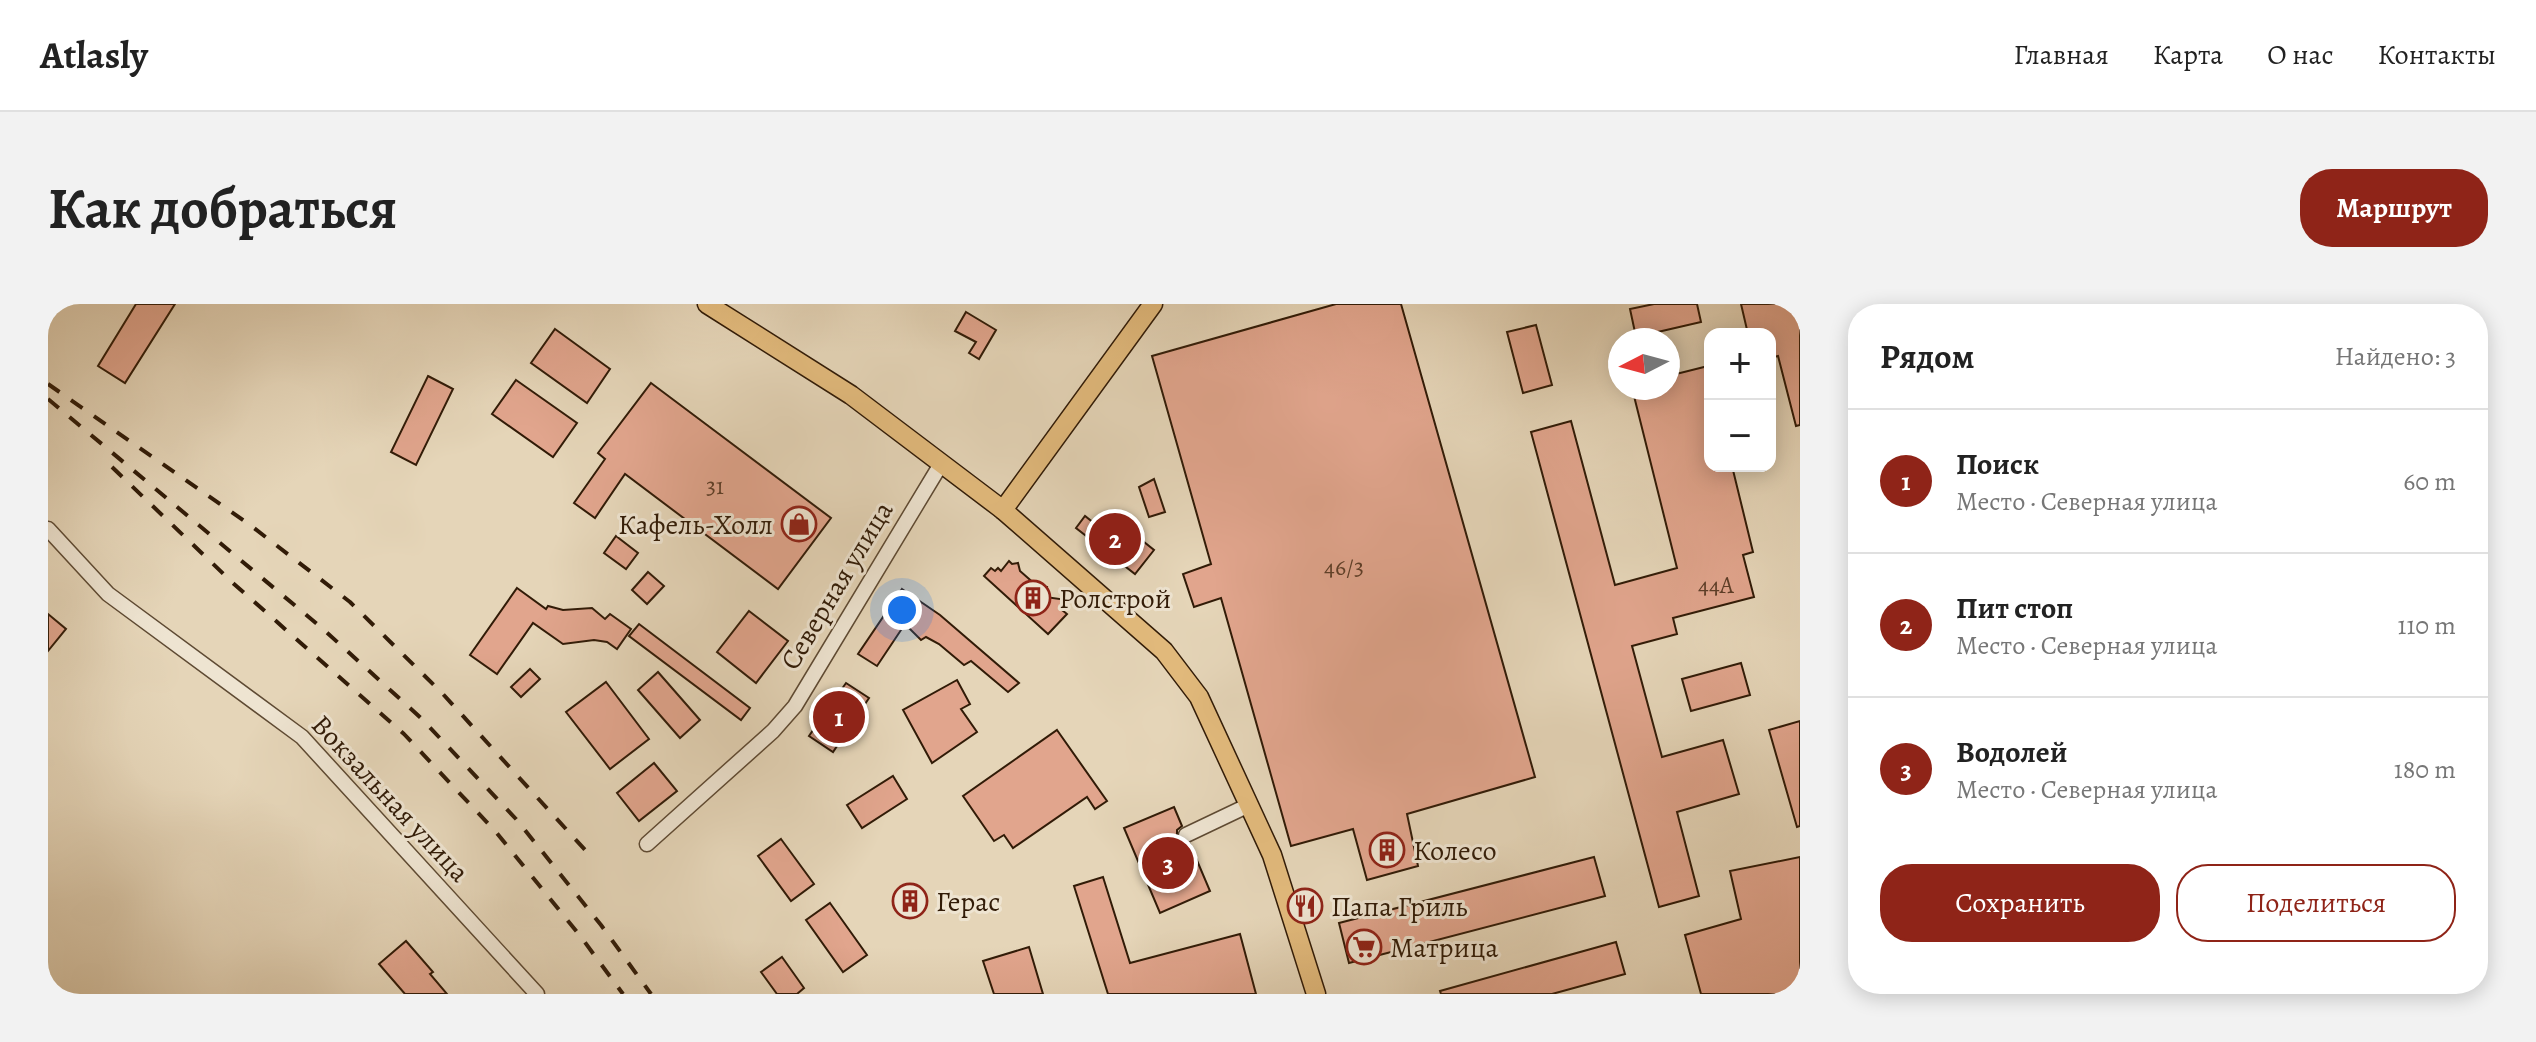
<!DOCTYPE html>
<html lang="ru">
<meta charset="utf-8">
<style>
body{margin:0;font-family:Alegreya,serif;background:#f2f2f2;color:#222}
.controls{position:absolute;right:24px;top:24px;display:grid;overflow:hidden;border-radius:16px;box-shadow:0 4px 20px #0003}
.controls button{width:72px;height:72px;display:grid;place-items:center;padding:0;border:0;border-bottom:2px solid #e0e0e0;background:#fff;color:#222;font:40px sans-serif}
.compass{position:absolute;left:1560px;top:24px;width:72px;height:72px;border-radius:50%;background:#fff;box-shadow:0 4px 20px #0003;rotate:264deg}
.you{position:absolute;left:854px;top:306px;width:28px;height:28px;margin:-20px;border:6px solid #fff;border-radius:50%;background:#1a73e8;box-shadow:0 0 0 12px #1a73e833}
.badge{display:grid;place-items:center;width:52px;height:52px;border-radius:50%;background:#8f2418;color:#fff;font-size:26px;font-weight:700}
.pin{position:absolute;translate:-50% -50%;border:4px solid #fff;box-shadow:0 2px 8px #0006}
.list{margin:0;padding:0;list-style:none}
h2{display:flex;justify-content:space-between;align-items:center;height:104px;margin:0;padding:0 32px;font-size:34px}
h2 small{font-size:26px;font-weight:400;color:#767676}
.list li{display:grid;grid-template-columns:52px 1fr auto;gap:24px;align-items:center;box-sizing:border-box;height:144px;padding:0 32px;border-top:2px solid #e0e0e0}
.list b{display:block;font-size:30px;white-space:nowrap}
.list p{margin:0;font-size:26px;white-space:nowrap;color:#767676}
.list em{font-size:26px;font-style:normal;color:#767676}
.actions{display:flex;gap:16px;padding:24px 32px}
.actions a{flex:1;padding:18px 0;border:2px solid #8f2418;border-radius:32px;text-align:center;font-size:28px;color:#8f2418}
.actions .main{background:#8f2418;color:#fff}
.map{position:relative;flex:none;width:1752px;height:690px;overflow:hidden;border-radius:32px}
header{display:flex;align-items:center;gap:48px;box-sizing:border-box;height:112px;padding:0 40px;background:#fff;border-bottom:2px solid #e0e0e0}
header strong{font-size:38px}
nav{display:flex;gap:44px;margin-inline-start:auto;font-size:28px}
.intro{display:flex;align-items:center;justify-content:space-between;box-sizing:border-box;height:192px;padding:0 48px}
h1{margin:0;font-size:56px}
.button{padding:20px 36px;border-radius:32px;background:#8f2418;color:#fff;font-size:28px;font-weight:700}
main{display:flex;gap:48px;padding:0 48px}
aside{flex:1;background:#fff;border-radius:32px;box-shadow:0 4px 20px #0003}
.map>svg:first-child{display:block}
.building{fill:#e1a58d;stroke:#311b07;stroke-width:2}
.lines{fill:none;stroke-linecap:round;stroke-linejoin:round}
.minor-casing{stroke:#5e4a33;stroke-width:17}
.major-casing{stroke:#311b07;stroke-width:21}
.minor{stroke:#eee4d1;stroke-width:14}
.major{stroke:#e2ba7c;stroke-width:18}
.rail{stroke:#311b07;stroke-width:4;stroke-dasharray:14 14;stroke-linecap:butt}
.labels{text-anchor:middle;stroke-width:6;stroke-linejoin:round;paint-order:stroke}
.number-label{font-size:24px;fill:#5d3e28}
.poi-label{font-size:28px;fill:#311b07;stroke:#eee4d1;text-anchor:start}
.street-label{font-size:28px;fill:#311b07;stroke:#eee4d1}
</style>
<header>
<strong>Atlasly</strong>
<nav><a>Главная</a><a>Карта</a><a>О нас</a><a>Контакты</a></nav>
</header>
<div class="intro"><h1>Как добраться</h1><a class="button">Маршрут</a></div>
<main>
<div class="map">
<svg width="1752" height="690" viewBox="0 0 1752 690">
<rect width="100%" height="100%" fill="#e5d5b8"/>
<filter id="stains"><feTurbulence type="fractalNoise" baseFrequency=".0025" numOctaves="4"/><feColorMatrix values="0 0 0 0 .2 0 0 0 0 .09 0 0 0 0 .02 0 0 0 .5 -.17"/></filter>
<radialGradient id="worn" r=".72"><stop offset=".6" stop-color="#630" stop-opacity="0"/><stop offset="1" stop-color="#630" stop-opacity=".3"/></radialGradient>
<g class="building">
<path d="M88 0H127L77 79 50 62Z"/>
<path d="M1288 0H1353L1487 473 1359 510 1370 562 1319 576 1305 525 1243 542 1173 294 1146 303 1135 270 1163 260 1104 52Z"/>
<path d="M1606 0H1649L1653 18 1588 33 1582 5Z"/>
<path d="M1693 0H1752V121L1748 122 1730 52 1722 54V30H1700Z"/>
<path d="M918 8 948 26 931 55 921 49 928 38 907 27Z"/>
<path d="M1488 21 1504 81 1475 89 1459 28Z"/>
<path d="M507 25 562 65 539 99 483 59Z"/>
<path d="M1660 62 1662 71V162H1684L1705 248 1695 251 1706 293 1625 314 1629 330 1584 342 1614 453 1675 436 1691 490 1629 508 1651 592 1611 603 1483 128 1523 117 1567 281 1629 264 1584 84H1620V72Z"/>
<path d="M380 72 405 85 368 161 343 148Z"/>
<path d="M468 76 529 119 505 153 444 110Z"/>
<path d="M603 79 783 214 730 285 577 170 547 214 526 199 557 155 550 149Z"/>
<path d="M1106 175 1117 208 1101 213 1091 183Z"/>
<path d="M1061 210 1106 246 1087 270 1028 224 1037 212 1051 223Z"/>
<path d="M568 232 590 249 578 265 556 249Z"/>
<path d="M961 257 964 260 970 259 972 267 988 281 999 283 997 293 1019 296 1014 306 1019 310 1000 330 936 272 943 264 947 267 950 264 953 267Z"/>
<path d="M600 268 616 282 599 300 584 286Z"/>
<path d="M469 284 498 305 500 302 515 306 544 304 557 315 562 310 583 325 569 345 559 338 546 336 515 340 485 319 449 370 422 351Z"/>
<path d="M854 285 892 311 971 379 960 388 923 357 916 361 891 340 878 333 873 336 857 320 829 362 810 350Z"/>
<path d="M701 307 740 337 708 379 669 348Z"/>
<path d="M0 310 18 325 0 347Z"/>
<path d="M591 320 702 404 693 416 581 332Z"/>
<path d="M1693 359 1702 391 1643 407 1634 375Z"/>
<path d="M482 365 492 375 473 393 463 383Z"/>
<path d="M610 368 652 416 632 434 590 386Z"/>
<path d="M909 376 922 400 913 405 929 428 884 459 855 406Z"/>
<path d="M558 378 601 435 562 465 518 408Z"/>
<path d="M798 379 821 394 785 448 761 432Z"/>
<path d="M1752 417V522L1749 523 1721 426Z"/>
<path d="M1009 426 1059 497 1047 505 1039 493 965 544 956 531 946 537 915 492Z"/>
<path d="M606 459 629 487 591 517 569 489Z"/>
<path d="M845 472 859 495 814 524 799 501Z"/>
<path d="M1126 503 1134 522 1129 526V535L1133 540H1142L1162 587 1112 609 1076 524Z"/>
<path d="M733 535 766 580 743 597 710 552Z"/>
<path d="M1546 553 1557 592 1301 659 1291 619Z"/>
<path d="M1752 553V690H1653L1637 631 1693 615 1682 567Z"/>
<path d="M1055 573 1082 659 1192 630 1208 690H1060L1026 582Z"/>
<path d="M782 599 819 651 795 668 758 616Z"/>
<path d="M358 637 385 668 382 670 399 690H357L331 660Z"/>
<path d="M1568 638 1577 670 1504 690H1393L1392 687Z"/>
<path d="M981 643 995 690H946L935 657Z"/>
<path d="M734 653 756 684 749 690H729L713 668Z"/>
</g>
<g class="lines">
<g class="minor-casing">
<g id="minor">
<path d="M0 225 60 290 254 433 489 690"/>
<path d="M1138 531 1201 501"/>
<path d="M599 540 725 427 747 402 893 160"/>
</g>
</g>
<g class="major-casing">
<g id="major">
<path d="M659 0 803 91 955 206 1116 347 1151 393 1224 551 1268 690"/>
<path d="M955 206 1105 0"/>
</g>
</g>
<use href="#minor" class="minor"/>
<use href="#major" class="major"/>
<g class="rail">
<path d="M0 80 202 221 302 298 394 389 538 547"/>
<path d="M0 95 275 325 373 414 468 515 553 621 603 690"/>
<path d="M64 163 186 280 356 430 448 528 533 633 575 690"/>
</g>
</g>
<defs>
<g id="shop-ring" transform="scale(1.8)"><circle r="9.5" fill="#eee4d1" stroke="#8f2418" stroke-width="1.5"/><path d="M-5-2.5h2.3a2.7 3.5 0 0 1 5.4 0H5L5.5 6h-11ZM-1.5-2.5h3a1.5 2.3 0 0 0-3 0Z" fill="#8f2418"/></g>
<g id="building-ring" transform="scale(1.8)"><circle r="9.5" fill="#eee4d1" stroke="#8f2418" stroke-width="1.5"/><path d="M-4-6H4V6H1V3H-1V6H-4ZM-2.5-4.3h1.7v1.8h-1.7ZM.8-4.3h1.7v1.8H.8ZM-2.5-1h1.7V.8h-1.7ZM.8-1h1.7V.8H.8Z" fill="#8f2418"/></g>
<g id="restaurant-ring" transform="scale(1.8)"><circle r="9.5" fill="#eee4d1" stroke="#8f2418" stroke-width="1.5"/><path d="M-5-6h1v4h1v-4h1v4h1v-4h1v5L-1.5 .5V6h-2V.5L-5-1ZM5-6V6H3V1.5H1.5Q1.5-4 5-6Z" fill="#8f2418"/></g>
<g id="supermarket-ring" transform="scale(1.8)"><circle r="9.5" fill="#eee4d1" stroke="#8f2418" stroke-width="1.5"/><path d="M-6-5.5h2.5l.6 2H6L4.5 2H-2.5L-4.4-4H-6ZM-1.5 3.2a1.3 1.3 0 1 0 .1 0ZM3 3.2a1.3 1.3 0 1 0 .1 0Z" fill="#8f2418"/></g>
</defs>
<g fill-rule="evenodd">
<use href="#shop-ring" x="751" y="220"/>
<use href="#building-ring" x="985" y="294"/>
<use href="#building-ring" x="1339" y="546"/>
<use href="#building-ring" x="862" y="597"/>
<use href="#restaurant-ring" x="1257" y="602"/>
<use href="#supermarket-ring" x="1316" y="643"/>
</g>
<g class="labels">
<g class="number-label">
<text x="667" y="190">31</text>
<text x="1296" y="271">46/3</text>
<text x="1668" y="289">44А</text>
</g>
<g class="poi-label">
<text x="725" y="230" text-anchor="end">Кафель-Холл</text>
<text x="1011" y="304">Ролстрой</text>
<text x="1365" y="556">Колесо</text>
<text x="888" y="607">Герас</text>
<text x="1283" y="612">Папа Гриль</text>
<text x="1342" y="653">Матрица</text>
</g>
<g class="street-label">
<text transform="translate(788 281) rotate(-59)" y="10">Северная улица</text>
<text transform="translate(343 494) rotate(47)" y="10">Вокзальная улица</text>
</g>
</g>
<rect width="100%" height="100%" filter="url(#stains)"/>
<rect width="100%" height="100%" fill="url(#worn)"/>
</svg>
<div class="controls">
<button>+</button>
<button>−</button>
</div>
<svg class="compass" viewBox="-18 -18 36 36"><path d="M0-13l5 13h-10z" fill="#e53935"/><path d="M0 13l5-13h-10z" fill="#767676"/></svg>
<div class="you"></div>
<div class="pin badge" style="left:791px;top:413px">1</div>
<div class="pin badge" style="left:1067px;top:235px">2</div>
<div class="pin badge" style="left:1120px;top:559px">3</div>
</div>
<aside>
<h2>Рядом<small>Найдено: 3</small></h2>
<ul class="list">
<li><span class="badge">1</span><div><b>Поиск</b><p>Место · Северная улица</p></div><em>60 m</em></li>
<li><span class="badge">2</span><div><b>Пит стоп</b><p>Место · Северная улица</p></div><em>110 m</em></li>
<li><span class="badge">3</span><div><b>Водолей</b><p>Место · Северная улица</p></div><em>180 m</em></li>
</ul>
<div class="actions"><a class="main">Сохранить</a><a>Поделиться</a></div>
</aside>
</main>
